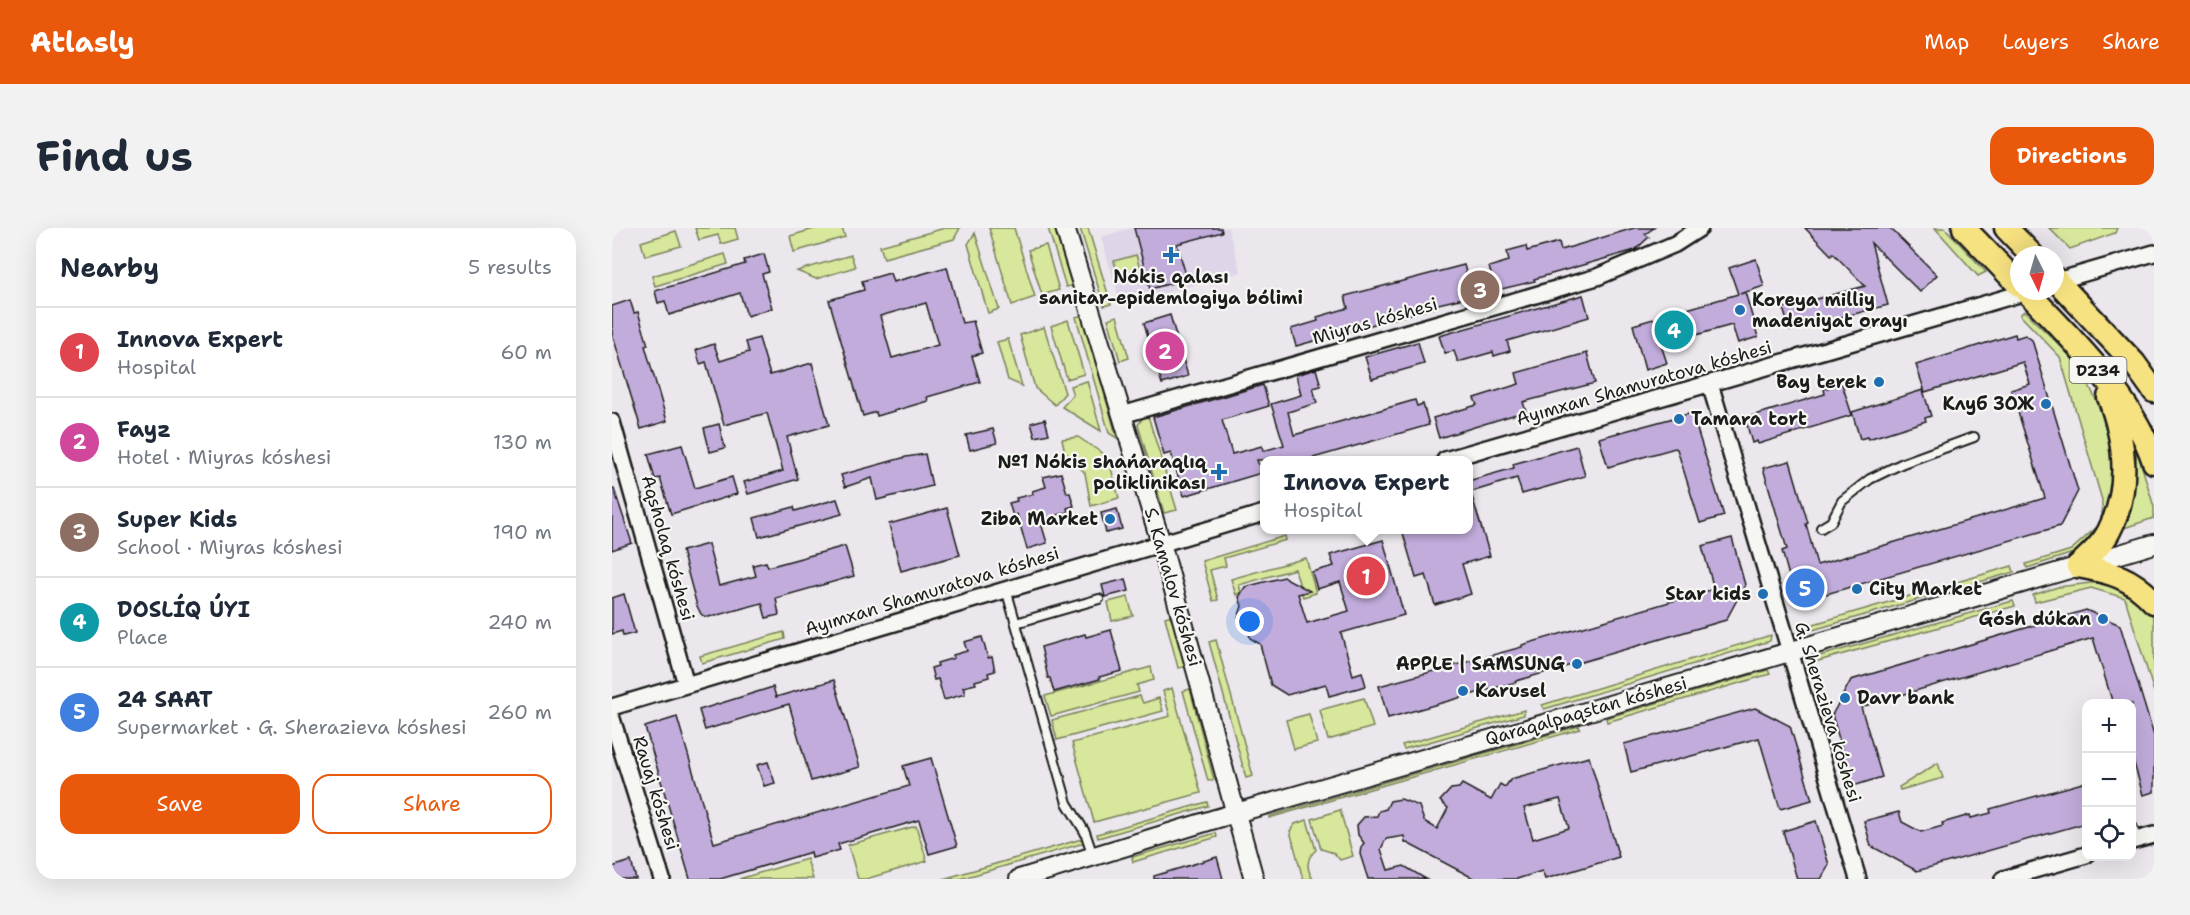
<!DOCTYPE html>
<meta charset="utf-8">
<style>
body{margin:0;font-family:"Shantell Sans",sans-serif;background:#f2f2f3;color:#1f2937}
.controls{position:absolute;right:18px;bottom:18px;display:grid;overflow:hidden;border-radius:12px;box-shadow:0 6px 24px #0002}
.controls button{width:54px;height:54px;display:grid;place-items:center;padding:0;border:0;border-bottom:2px solid #e0e1e3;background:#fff;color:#1f2937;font:30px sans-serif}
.compass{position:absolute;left:1398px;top:18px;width:54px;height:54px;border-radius:50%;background:#fff;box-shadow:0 6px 24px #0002;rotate:175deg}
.you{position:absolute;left:638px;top:394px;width:21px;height:21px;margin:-15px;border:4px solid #fff;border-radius:50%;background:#1a73e8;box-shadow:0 0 0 9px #1a73e833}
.badge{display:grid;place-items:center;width:39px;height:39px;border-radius:50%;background:#ea580c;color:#fff;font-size:20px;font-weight:700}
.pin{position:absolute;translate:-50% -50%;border:3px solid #fff;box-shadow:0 2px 6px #0006}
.popup{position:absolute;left:648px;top:228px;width:213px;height:78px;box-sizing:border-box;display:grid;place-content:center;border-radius:12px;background:#fff;filter:drop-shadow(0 2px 4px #0005);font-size:20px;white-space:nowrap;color:#747a83}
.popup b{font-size:22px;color:#1f2937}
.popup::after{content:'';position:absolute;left:50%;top:100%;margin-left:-12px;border:12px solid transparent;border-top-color:#fff}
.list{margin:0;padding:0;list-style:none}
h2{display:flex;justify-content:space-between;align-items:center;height:78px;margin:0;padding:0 24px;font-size:26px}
h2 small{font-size:20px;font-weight:400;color:#747a83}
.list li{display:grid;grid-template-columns:39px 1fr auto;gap:18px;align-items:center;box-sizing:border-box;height:90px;padding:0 24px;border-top:2px solid #e0e1e3}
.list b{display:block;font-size:22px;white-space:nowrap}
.list p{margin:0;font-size:20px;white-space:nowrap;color:#747a83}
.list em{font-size:20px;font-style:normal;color:#747a83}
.actions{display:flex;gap:12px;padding:18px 24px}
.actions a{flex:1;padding:14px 0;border:2px solid #ea580c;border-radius:18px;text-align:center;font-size:21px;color:#ea580c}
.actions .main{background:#ea580c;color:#fff}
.icon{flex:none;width:33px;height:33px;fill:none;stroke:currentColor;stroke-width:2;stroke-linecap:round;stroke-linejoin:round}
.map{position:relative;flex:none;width:1542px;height:651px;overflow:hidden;border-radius:18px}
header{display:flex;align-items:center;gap:36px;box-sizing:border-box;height:84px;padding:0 30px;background:#ea580c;color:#fff}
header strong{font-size:28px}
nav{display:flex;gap:33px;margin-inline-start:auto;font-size:21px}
.intro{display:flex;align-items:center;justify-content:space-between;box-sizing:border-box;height:144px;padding:0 36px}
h1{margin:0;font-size:42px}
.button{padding:15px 27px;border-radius:18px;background:#ea580c;color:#fff;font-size:21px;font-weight:700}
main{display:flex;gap:36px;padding:0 36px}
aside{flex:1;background:#fff;border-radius:18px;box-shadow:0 6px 24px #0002}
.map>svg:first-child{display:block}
.built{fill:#ded5e8}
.green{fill:#d7e79b;stroke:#7a825c;stroke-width:1.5}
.building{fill:#c1acdb;stroke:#1c1c1c;stroke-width:1.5;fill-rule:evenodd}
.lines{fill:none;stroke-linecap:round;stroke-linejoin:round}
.service-casing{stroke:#1c1c1c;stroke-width:12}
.minor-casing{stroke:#1c1c1c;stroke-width:20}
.tertiary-casing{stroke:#1c1c1c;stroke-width:22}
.primary-casing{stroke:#1c1c1c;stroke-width:27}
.service{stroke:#f6f6f2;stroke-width:8}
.minor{stroke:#f6f6f2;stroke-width:15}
.tertiary{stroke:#f6f6f2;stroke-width:18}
.primary{stroke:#f7e281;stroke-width:22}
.poi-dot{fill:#1f6fb2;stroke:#f6f6f2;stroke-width:2}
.labels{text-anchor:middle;stroke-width:4.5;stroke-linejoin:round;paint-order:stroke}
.shield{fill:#f6f6f2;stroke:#5d5d5c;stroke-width:1.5}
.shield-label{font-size:16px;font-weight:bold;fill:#1c1c1c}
.poi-label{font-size:18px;font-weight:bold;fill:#1c1c1c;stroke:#f6f6f2;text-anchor:end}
.street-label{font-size:18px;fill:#1c1c1c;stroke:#f6f6f2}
</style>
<header>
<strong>Atlasly</strong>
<nav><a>Map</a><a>Layers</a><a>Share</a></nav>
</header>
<div class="intro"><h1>Find us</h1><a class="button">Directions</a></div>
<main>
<aside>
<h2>Nearby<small>5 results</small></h2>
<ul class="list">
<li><span class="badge" style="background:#e0444e">1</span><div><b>Innova Expert</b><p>Hospital</p></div><em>60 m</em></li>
<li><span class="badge" style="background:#d1479c">2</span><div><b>Fayz</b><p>Hotel · Miyras kóshesi</p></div><em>130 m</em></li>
<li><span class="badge" style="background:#8d6e63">3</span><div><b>Super Kids</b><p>School · Miyras kóshesi</p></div><em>190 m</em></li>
<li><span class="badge" style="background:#0f9aa8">4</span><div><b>DOSLÍQ ÚYI</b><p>Place</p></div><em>240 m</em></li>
<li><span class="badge" style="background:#3f7fe0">5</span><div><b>24 SAAT</b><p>Supermarket · G. Sherazieva kóshesi</p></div><em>260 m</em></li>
</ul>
<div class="actions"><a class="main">Save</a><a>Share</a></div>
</aside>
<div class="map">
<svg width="1542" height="651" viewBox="0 0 1542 651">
<rect width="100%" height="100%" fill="#ebe7ed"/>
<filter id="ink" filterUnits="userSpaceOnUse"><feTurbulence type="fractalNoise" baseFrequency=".0167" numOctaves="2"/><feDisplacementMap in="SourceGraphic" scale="12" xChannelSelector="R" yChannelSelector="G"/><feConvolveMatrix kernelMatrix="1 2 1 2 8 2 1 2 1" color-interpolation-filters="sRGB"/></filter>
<g filter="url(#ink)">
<path class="built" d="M519 0H616L629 44 509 77 489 9Z"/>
<g class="green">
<path d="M83 0H123L126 11 109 16 106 7 87 12Z"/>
<path d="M205 0H230L233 9 182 24 178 8Z"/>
<path d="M333 0H348L342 11 272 30 268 18Z"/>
<path d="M377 0H402L423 69 400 77Z"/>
<path d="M436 0H443L460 58 454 59Z"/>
<path d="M468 0H476L499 76 492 78Z"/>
<path d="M1323 0H1333L1374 44 1366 48Z"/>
<path d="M1437 0H1505L1503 5 1458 21Z"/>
<path d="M64 3 69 18 33 28 29 14Z"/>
<path d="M363 5 387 81 376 85 356 16Z"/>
<path d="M434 17 447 62 430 67 416 22Z"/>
<path d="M113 26 116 36 43 58 40 48Z"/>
<path d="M239 27 243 39 204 51 185 43Z"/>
<path d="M524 27 529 44 507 50 502 33Z"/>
<path d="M1412 83 1455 124 1470 143 1488 180 1497 211 1501 239 1496 290 1473 318 1461 325 1415 340 1414 336 1459 322 1487 297 1490 287V272L1448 129 1408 87Z"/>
<path d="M470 87 505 210 497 205 464 89Z"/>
<path d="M505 88 517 130 508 133 496 91Z"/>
<path d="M456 92 472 146 455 151 439 98Z"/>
<path d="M432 99 453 165 443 177 423 160 408 107Z"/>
<path d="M396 111 410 158 396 152 385 114Z"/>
<path d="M475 153 489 203 450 179 461 167 458 158Z"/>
<path d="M536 188 565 282 552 285 526 197 531 189Z"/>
<path d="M466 209 496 229 507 270 479 278 473 245 453 224 450 211Z"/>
<path d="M1525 222 1542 279V290L1509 301 1519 273Z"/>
<path d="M673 308 674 312 612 330 614 338 598 342 606 372 601 373 590 333Z"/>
<path d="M694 330 704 365 691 369 683 341 627 357 629 364 624 367 619 351Z"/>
<path d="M1400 338 1402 344 1190 405 1188 400Z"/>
<path d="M370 347 372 353 288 377 287 371Z"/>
<path d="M1479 355H1500L1534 376 1542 391V464L1513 370 1479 360 1423 374 1421 367 1446 359Z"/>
<path d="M516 369 521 388 500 393 496 374Z"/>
<path d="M1401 373 1403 378 1199 435 1197 431Z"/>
<path d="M560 387 573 439 566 440 553 389Z"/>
<path d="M172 404 173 411 90 435 88 428Z"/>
<path d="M1159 407 1158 413 932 481 930 477Z"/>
<path d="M604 412 641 548 634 550 597 414Z"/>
<path d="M539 439 542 452 525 457 527 464 439 488 433 468Z"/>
<path d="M1156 442 1158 446 995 494 994 490Z"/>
<path d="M560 460 589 565 482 594 460 515 558 488 551 463Z"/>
<path d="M578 461 602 552 596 553 571 463Z"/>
<path d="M528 468 531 475 547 470 551 483 445 512 440 492Z"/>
<path d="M752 470 761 499 716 512 708 482Z"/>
<path d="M912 482V487L792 521 790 517Z"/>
<path d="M697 486 705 515 682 521 674 492Z"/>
<path d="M967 498 968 501 657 590V588Z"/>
<path d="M1326 535 1331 550 1288 562 1287 559Z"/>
<path d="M595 574 596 578 486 610 485 606Z"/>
<path d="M728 582 741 628 728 632 722 625 709 621 700 591Z"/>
<path d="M695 592 704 622C694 630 694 641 701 651H691L678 603 683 596Z"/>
<path d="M304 598 315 633 254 651H246L236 617Z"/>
<path d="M604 605 605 609 521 634 520 629Z"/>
<path d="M470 611 472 615 348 651H331Z"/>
<path d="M195 631 201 651H127Z"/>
</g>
<g class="building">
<path d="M522 0H609L610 4 565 16 575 51 538 61Z"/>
<path d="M1022 0H1042L1033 6 1037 9 1023 22 922 51 923 53 822 77 823 79 684 118 679 101 706 93 705 89 736 80 733 68 852 37 856 52 879 46 877 39 897 33 895 23 914 18 915 23 947 14 949 22Z"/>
<path d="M1193 0H1278L1325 47 1308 64 1259 15 1276 77 1178 103 1171 80 1253 58 1221 25 1219 27Z"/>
<path d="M152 26 157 44 150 46 160 80 135 88 128 65 57 87 53 73 46 75 43 63 133 36 132 32Z"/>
<path d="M1144 31 1152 58 1128 66 1133 64 1146 109 1126 115 1120 97 1084 107 1049 117 1055 135 1033 142 1021 97 1126 66 1117 40Z"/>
<path d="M335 39 350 95 361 93 370 125 360 128 368 154 315 169 316 173 265 188 264 184 251 188 217 72 252 62 250 53 278 45 281 54ZM314 75 326 117 280 130 268 88Z"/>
<path d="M971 67 977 89 895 113 898 123 882 128 881 124 846 134 842 123 833 125 827 108Z"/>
<path d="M18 72 22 85 26 84 36 117 33 118 55 193 29 201 0 105V78Z"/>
<path d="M558 87 576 148 550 156 532 95Z"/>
<path d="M1403 106 1404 110 1413 107 1420 112 1466 263 1448 298 1211 367 1177 348 1170 323 1175 321 1151 240 1178 233 1196 295 1194 296 1205 337 1433 270 1399 162 1418 156 1411 134 1313 164 1304 137Z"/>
<path d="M147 110 158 147 200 135 217 197 175 209 186 251 136 266 132 254 171 243 155 185 112 197 94 134 88 136 84 122 102 116 108 133 137 124 134 114Z"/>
<path d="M806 114 812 136 760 151 753 129Z"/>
<path d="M975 125 983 155 911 174 914 183 827 210 821 190 865 177 862 170 907 156 904 145Z"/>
<path d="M704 141 709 158 701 160 705 175 676 184 682 207 803 172 805 178 811 176 817 197 694 232H645L649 245 572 268 559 225 552 227 541 189 651 157 657 178 610 192 620 226 650 218 651 223 672 217 659 176 689 167 684 147Z"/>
<path d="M1230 156 1240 187 1146 216 1145 213 1140 215 1133 190 1213 166 1212 161Z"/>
<path d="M1311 162 1319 188 1313 190 1314 193 1256 211 1255 209 1248 211 1240 184Z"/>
<path d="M1080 185 1112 288 1088 295 1065 221 1063 220 996 239 987 210Z"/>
<path d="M433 191 437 206 423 209 419 195Z"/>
<path d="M107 196 113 220 98 224 92 200Z"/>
<path d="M381 201 385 215 358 222 354 207Z"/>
<path d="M70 217 83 260 120 249 125 266 59 286 48 250 43 251 36 226Z"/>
<path d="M965 218 973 248 910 266 905 250 859 264 856 253 902 240 901 236Z"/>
<path d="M313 226 320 258 265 272 260 250 233 259 229 247 294 229Z"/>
<path d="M449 245 455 265H458L462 278 455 280 456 284 442 288 443 291 429 295 435 315 415 321 405 286 401 288 397 275 405 273 404 270 421 266 420 263 434 259 431 249Z"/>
<path d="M0 261H2L20 315 0 322Z"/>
<path d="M856 265H859L878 328 850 336 859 366 823 377 814 347 804 350 790 302H856Z"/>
<path d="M225 271 230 286 147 309 142 290 182 279 183 283Z"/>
<path d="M335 280 348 327 289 343 277 296Z"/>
<path d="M505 281 510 301 494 305 489 285Z"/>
<path d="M1120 310 1133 357 1114 392 904 453V454L776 490 767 458 910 419V417L1102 361 1090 318Z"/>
<path d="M771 312 792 387 729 405 741 447 750 444 754 458 717 468 714 456 675 467 659 457 648 416 638 410 636 401 629 397 626 390 630 378 627 369 633 359 672 349 698 363 686 366 695 395 737 383 728 354 705 361 700 344 722 338 718 327Z"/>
<path d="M96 316 107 358 144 348 141 337 154 334 156 339 233 318 242 348 164 370 167 387 154 390 150 375 102 388 93 389 89 386 85 378 70 323Z"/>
<path d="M514 351 517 363 493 369 490 357Z"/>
<path d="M12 366 23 405 11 408 10 403 0 406V370Z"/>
<path d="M1474 382 1508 397 1542 508V564L1531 567 1520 528V476H1501L1481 410 1249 479 1270 549 1241 558 1220 487 1239 452Z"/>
<path d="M499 402 510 443 487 449 488 451 442 464 438 450H436L429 419 473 406 474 409Z"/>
<path d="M370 409 376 430 380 429 383 443 376 445 377 449 363 453 364 456 351 459 353 466 332 472 326 451 322 452 319 440 326 438 325 435 342 430 341 427 355 423 352 414Z"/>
<path d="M222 452 248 539 199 553 177 476 93 502 87 482 161 459 164 469Z"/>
<path d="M1143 480 1178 498 1200 572 1168 581 1147 510 1019 544 1012 516Z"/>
<path d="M65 489 102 615 297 558 291 538 319 530 345 618 317 626 307 592 226 616 228 622 200 630 199 624 108 651H78L33 499Z"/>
<path d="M977 529 1007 629 933 651 930 643 905 651H863L793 614 792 608 774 611 769 621 776 642 792 638 814 651H756L748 626 749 619 752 615 746 607 745 597 752 589 765 588 767 583 774 581 778 573 789 571 807 578 812 593 825 601 836 580 828 573 839 561 847 560 850 556 879 572 888 556 893 559 899 551ZM948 571 957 600 921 611 912 580Z"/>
<path d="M156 534 163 555 152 558 145 537Z"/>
<path d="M1474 554V595L1305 643 1259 618 1252 593 1287 584 1290 594 1309 604 1331 598 1330 595 1358 587 1359 590 1379 585 1378 581Z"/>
<path d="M1204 593 1217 637 1209 651H1185L1171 603Z"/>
<path d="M605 629 611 651H542V648Z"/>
<path d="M19 633 24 651H0V639Z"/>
</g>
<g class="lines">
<g class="service-casing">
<g id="service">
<path d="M1209 300 1219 294 1230 273 1258 251 1291 235 1362 209"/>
<path d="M394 361 455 575 473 604 481 628"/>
<path d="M404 395 487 371"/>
<path d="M1520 598 1525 612"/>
</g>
</g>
<g class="minor-casing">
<g id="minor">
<path d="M1445 53 1542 25"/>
<path d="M1098 156 1246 651"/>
<path d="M510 187 985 49 1063 16 1088 0"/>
<path d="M0 194 74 456"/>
<path d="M833 232 1414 64"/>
<path d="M0 479 652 285"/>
<path d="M0 491 50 651"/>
<path d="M1520 613 1542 607"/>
<path d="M1391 651 1474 627"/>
</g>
</g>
<g class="tertiary-casing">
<g id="tertiary">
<path d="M453 0 549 315 642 651"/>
<path d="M407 651 603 591 984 481 1542 316"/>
</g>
</g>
<g class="primary-casing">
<g id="primary">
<path d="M1352 0 1407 57"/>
<path d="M1394 0 1420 27"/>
<path d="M1443 51 1522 135 1542 163"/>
<path d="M1414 63C1459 110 1522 171 1542 234"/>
<path d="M1466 338C1477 328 1490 317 1497 303 1519 261 1513 212 1497 169"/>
<path d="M1466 338C1499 344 1519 349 1542 374"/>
</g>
</g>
<use href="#service" class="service"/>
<use href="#minor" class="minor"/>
<use href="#tertiary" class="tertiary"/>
<use href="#primary" class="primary"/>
</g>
</g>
<g class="poi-dot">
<path d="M556 18h6v6h6v6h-6v6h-6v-6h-6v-6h6z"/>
<circle cx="1128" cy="82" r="6"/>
<circle cx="1267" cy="154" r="6"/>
<circle cx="1434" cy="176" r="6"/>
<circle cx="1067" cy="191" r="6"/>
<path d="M604 235h6v6h6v6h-6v6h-6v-6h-6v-6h6z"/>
<circle cx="498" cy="291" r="6"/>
<circle cx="1245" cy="361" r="6"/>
<circle cx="1151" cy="366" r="6"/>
<circle cx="1491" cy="391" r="6"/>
<circle cx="965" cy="436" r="6"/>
<circle cx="851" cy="463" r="6"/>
<circle cx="1233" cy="470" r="6"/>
</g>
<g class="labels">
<rect class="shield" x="1457.5" y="129" width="57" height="26" rx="4.5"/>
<g class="shield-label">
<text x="1486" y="148">D234</text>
</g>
<g class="poi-label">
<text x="559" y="55" text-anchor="middle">Nókis qalası<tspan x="559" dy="21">sanitar-epidemlogiya bólimi</tspan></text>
<text x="1140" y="78" text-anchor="start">Koreya milliy<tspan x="1140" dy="21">madeniyat orayı</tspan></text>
<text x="1255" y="160">Bay terek</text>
<text x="1422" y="182">Клуб ЗОЖ</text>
<text x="1079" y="197" text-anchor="start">Tamara tort</text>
<text x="594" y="240">№1 Nókis shańaraqlıq<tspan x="594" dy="21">poliklinikası</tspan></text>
<text x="486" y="297">Ziba Market</text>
<text x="1257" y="367" text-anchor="start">City Market</text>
<text x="1139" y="372">Star kids</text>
<text x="1479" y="397">Gósh dúkan</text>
<text x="953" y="442">APPLE | SAMSUNG</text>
<text x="863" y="469" text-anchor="start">Karusel</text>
<text x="1245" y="476" text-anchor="start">Davr bank</text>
</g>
<g class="street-label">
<text transform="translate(763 93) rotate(-16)" y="6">Miyras kóshesi</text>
<text transform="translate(1032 155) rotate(-16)" y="6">Ayımxan Shamuratova kóshesi</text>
<text transform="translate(56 320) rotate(74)" y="6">Aqsholaq kóshesi</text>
<text transform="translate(561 359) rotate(74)" y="6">S. Kamalov kóshesi</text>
<text transform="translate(320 363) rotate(-17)" y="6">Ayımxan Shamuratova kóshesi</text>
<text transform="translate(974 483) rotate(-16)" y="6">Qaraqalpaqstan kóshesi</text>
<text transform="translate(1216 484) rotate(73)" y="6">G. Sherazieva kóshesi</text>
<text transform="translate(44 565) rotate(73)" y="6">Rauaj kóshesi</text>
</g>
</g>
</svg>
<div class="controls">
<button>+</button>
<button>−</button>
<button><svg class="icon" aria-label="locate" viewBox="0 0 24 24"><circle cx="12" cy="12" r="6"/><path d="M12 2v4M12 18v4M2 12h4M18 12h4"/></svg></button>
</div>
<svg class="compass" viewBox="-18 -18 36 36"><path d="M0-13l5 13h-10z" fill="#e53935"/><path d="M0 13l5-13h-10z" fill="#747a83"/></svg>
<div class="you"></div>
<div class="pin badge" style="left:754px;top:348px;background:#e0444e">1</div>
<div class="popup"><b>Innova Expert</b>Hospital</div>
<div class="pin badge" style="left:553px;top:123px;background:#d1479c">2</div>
<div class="pin badge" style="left:868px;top:62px;background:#8d6e63">3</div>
<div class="pin badge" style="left:1062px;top:102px;background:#0f9aa8">4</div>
<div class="pin badge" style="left:1193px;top:360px;background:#3f7fe0">5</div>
</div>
</main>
